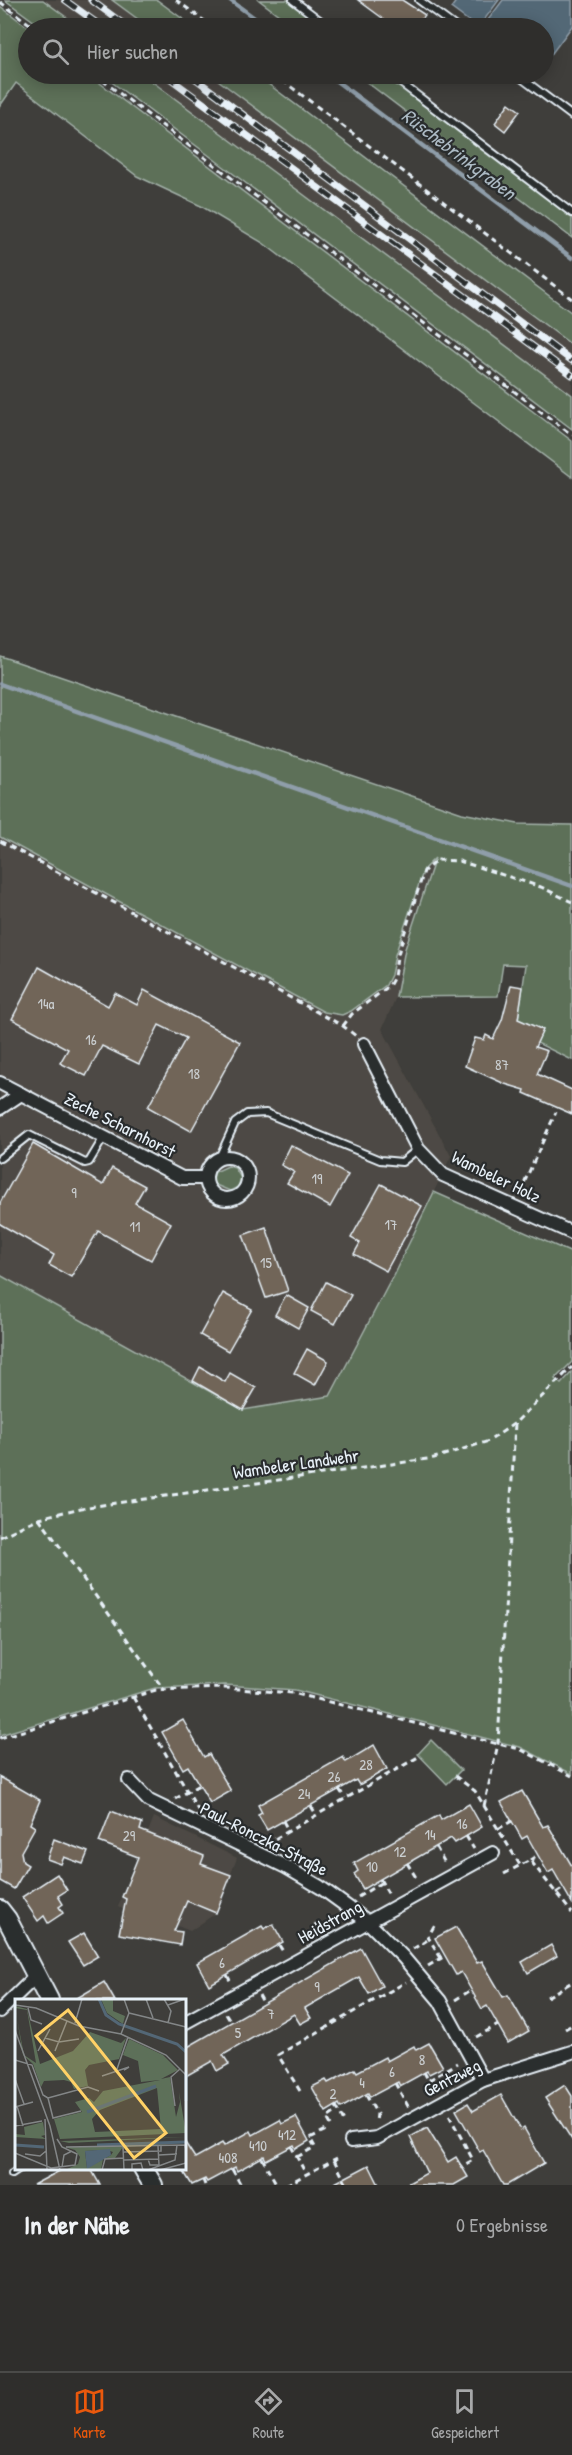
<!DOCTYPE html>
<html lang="de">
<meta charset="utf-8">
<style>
body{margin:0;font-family:"Patrick Hand",sans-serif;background:#373634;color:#f1f3f6}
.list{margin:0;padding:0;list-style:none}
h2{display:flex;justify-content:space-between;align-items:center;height:78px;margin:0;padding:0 24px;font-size:26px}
h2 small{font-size:20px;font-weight:400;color:#a7a8a9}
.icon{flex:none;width:33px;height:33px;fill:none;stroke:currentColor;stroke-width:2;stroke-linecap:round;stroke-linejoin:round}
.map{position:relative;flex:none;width:572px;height:2185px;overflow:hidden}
.search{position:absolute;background:#2f2e2c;box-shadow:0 3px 15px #0003;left:18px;right:18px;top:18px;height:66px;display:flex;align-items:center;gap:15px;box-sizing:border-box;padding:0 21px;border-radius:33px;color:#a7a8a9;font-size:22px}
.sheet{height:186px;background:#2f2e2c}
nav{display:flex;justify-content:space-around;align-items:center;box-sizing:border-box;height:84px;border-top:2px solid #4a4a48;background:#2f2e2c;font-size:16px;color:#a7a8a9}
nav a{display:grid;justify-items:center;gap:3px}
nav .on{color:#ea580c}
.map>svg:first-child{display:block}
.built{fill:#4e4a44}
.green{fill:#5d7059;stroke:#a2b0a8;stroke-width:1.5}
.water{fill:#536776;stroke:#8f9eaa;stroke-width:1.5}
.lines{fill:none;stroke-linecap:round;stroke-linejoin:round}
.stream{stroke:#8f9eaa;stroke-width:4.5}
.building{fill:#716558;stroke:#e8f1f8;stroke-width:1.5}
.lane-casing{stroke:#e8f1f8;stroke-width:10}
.street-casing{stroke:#e8f1f8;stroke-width:16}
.secondary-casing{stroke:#e8f1f8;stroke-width:22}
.path{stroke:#e8f1f8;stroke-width:3;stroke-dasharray:6 4.5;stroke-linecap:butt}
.lane{stroke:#2a2d2e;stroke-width:6}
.street{stroke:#2a2d2e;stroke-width:12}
.secondary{stroke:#2a2d2e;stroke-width:18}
.rail-casing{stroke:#e8f1f8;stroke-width:7}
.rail{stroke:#2a2d2e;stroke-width:4.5;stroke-dasharray:14;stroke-linecap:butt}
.labels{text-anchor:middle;stroke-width:4.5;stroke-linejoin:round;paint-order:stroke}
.number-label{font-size:15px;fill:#caced0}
.street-label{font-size:18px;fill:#e8f1f8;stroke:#2a2d2e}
.water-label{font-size:20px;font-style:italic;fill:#acbac4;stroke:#2a2d2e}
.inset-river{fill:none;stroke:#536776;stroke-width:3}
.inset-road{fill:none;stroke:#838687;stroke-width:1.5}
.view{fill:#ffd166;fill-opacity:0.15;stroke:#ffd166;stroke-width:3}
.inset-edge{fill:none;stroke:#e8f1f8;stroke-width:3}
</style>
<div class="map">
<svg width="572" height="2185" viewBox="0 0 572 2185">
<rect width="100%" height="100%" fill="#3f3e3b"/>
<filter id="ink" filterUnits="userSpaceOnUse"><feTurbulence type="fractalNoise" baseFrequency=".0167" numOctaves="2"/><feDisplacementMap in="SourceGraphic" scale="12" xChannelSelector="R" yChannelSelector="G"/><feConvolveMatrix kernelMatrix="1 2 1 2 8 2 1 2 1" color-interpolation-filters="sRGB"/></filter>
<g filter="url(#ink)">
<g class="built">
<path d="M43 0H112L150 28H81Z"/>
<path d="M142 74H210L572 345V395Z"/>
<path d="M0 707 435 858 405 949 396 997 382 1029 451 1156 393 1276 330 1396 243 1410 0 1275Z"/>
<path d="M154 1817 237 1858 216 1913 190 1931 150 1915 129 1912 118 1907Z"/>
</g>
<g class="green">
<path d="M5 0H43L81 28H43Z"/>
<path d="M112 0H157L195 28H150Z"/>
<path d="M259 0H293L330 28H296Z"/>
<path d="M0 6 29 28 28 74H88L572 441V477L263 243 201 206 137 176 16 83 0 106Z"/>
<path d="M101 74H142L572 395V429Z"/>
<path d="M210 74H255L572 313V345Z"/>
<path d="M356 74H389L572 213V238Z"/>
<path d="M0 656 462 813 518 824 572 825V1060L537 1043 542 1030 518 1020 526 965 503 964 498 996 396 997 405 949 435 858 424 869 395 955 391 975 386 985 351 1011 342 1015 324 1012 0 837Z"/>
<path d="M228 1166 235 1168 241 1178 238 1187 230 1191 211 1183 215 1172Z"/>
<path d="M434 1192 572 1253V1362L555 1379 561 1384 572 1372V1774L520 1747 295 1690 225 1685 155 1688 0 1735V1275L243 1410 330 1396 393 1276Z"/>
<path d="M431 1740 461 1770 447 1784 418 1754Z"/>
</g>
<g class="water">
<path d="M457 0H499L478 28 451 8Z"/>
<path d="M503 0H572V26L544 64V28H482Z"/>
</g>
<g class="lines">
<g class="stream">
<path d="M230 0 268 28"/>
<path d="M327 74 572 258"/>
<path d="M0 684 572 886"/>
</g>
</g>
<g class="building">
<path d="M358 0H402L425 15 415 28H396Z"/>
<path d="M509 103 520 111 505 131 495 123Z"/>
<path d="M39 967 108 1006 115 993 137 1005 144 990 240 1042 191 1131 148 1107 186 1038 159 1025 139 1064 102 1046 86 1076 60 1063 68 1049 12 1019Z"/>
<path d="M511 985 523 987 518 1019 543 1030 535 1047 547 1051 537 1074 572 1090V1114L524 1093 525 1090 505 1084 465 1066 475 1038 484 1040 486 1035 493 1039 502 1020Z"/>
<path d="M33 1144 103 1185 112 1168 145 1186 135 1203 171 1223 151 1260 98 1231 71 1277 49 1265 54 1255 0 1224V1203Z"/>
<path d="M291 1145 348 1175 330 1207 287 1183 294 1172 281 1165Z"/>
<path d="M381 1184 422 1206 386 1271 354 1254 360 1243 351 1238Z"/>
<path d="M266 1227 288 1291 266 1298 243 1235Z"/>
<path d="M326 1282 351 1295 335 1324 311 1311Z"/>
<path d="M223 1293 252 1309 228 1351 200 1335Z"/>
<path d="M286 1295 309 1308 298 1328 275 1315Z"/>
<path d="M307 1349 328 1361 315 1385 294 1373Z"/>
<path d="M200 1367 225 1382 230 1373 256 1388 243 1410 193 1381Z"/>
<path d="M183 1720 204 1757 209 1754 231 1791 210 1803 188 1766 183 1769 162 1732Z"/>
<path d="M374 1745 387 1769 359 1785 356 1780 267 1830 258 1815 262 1813 258 1805 343 1757 346 1762Z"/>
<path d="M0 1777 40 1800 30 1824 35 1827 21 1852 23 1862 28 1865 14 1889 0 1881Z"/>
<path d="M522 1791 543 1827 548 1825 572 1866V1903L553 1870 548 1873 527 1836 522 1839 501 1802Z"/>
<path d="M469 1804 482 1827 455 1843 451 1838 363 1889 354 1874 358 1871 354 1863 439 1815 441 1820Z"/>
<path d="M111 1811 142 1823 140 1830 204 1856 201 1864 231 1875 216 1913 187 1901 174 1931 182 1932 180 1945 119 1934 126 1899 122 1897 138 1857 99 1842Z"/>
<path d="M54 1839 88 1852 83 1864 64 1857 61 1864 47 1859Z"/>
<path d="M57 1874 67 1890 58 1896 63 1904 59 1907 63 1913 48 1923 44 1916 38 1921 22 1897Z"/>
<path d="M273 1924 283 1942 209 1985 197 1963 262 1926 264 1929Z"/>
<path d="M456 1927 477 1963 482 1961 503 1997 508 1995 529 2031 508 2043 487 2006 482 2009 461 1972 456 1975 435 1938Z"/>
<path d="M84 1933 98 1956 83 1965 68 1942Z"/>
<path d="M551 1945 557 1956 528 1973 522 1962Z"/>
<path d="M361 1948 382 1986 369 1994 359 1977 305 2008 311 2018 300 2024 294 2014 223 2055 229 2064 217 2071 212 2061 184 2077V2049Z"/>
<path d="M104 1982 115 2001H72Z"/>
<path d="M429 2043 443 2067 429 2074 427 2071 400 2086 398 2082 370 2097 368 2093 341 2108 339 2104 326 2112 312 2087 326 2080 328 2083 355 2069 357 2072 385 2057 387 2061 414 2046 416 2050Z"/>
<path d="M565 2085 572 2096V2140L545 2098Z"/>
<path d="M501 2095 521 2130 524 2128 544 2163 507 2185H503L483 2150 480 2152 456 2110 468 2103 473 2111Z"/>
<path d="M296 2117 309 2141 296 2149 294 2145 266 2160 264 2156 237 2171 235 2167 207 2182 205 2179 192 2185 184 2172V2141L195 2158 222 2143 224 2146 251 2131 253 2135 280 2120 282 2124Z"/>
<path d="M427 2128 448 2162 456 2157 468 2177 454 2185H405L427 2173 410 2137Z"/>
<path d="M369 2165 379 2185H331Z"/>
<path d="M63 2169H91L100 2185H33Z"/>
</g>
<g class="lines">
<g class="lane-casing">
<g id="lane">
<path d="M293 0 330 28"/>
<path d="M419 0 457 28"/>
<path d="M389 74 572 213"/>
<path d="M516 74 572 116"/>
<path d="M0 1158 29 1135 85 1163 89 1162 104 1137"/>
<path d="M219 1158 235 1123 247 1114 266 1113 380 1160 402 1162 418 1149"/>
<path d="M12 2174 21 2168"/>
</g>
</g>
<g class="street-casing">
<g id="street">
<path d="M364 1044 418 1149 443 1175 572 1233"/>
<path d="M0 1083 182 1178H206"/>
<path d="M0 1108 21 1094"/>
<circle cx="227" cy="1178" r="21"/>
<path d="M129 1780 149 1801 286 1867 320 1887 367 1921 403 1957 440 2001 483 2080"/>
<path d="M0 2011 36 1976"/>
<path d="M184 2023 493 1853"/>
<path d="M351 2141 377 2138 483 2080 572 2052"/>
</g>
</g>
<g class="secondary-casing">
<g id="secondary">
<path d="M0 1910 7 1919 49 2000"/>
<path d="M143 2168 153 2185"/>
</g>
</g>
<g class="path">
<path d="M176 0 214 28"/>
<path d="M0 2 35 28"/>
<path d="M94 74 572 435"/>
<path d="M274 74 572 299"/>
<path d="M0 841 343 1026 356 1036"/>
<path d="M343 1026 352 1014 389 986 394 977 397 957 424 871 437 860 459 861 541 887 572 902"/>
<path d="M520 1192 556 1112"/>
<path d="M39 1518 164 1690"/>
<path d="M0 1537 39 1518 81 1508 434 1458 489 1441 515 1423 572 1367"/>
<path d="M133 1697 198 1810"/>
<path d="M0 1738 156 1690 225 1688 293 1693 498 1744 520 1749 572 1776"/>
<path d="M455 1776 475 1791 520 1865"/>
<path d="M339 1789 345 1798"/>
<path d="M175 1799 199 1785"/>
<path d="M311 1806 316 1814"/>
<path d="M484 1806 498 1744 515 1423"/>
<path d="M283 1821 288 1830"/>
<path d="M498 1829 512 1821"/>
<path d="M466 1836 474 1849"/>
<path d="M266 1844 420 1756"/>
<path d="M436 1847 445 1863"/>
<path d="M530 1860 538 1855"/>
<path d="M407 1863 417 1879"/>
<path d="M504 1874 530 1860 572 1913"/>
<path d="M380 1879 389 1895"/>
<path d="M556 1893 564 1888"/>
<path d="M358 1897 382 1882"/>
<path d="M315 1923 322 1934"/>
<path d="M434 1926 428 1937 441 1958"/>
<path d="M279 1945 284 1953"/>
<path d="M413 1949 429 1939"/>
<path d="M428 1966 445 1956"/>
<path d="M227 1975 232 1984"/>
<path d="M259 1995 264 2004"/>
<path d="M547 1997 572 1982"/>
<path d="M455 2000 471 1990"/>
<path d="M226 2014 231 2022"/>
<path d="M565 2029 572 2025"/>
<path d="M476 2037 498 2025"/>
<path d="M424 2072 434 2091"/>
<path d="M429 2080 458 2063"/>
<path d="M395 2083 409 2108"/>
<path d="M300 2091 278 2055 406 1982"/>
<path d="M366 2095 377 2114 376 2122"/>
<path d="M336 2106 344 2122"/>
<path d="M449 2115 473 2160 462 2166"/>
<path d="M331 2125 327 2118 339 2110"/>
<path d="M291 2146 306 2174"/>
<path d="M297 2157 315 2147 310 2138 328 2129"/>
<path d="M262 2158 277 2185"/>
<path d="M334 2160 347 2185"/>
<path d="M232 2169 241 2185"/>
<path d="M203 2180 205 2185"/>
<path d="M286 2185 337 2158"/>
</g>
<use href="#lane" class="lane"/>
<use href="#street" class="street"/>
<use href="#secondary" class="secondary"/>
<g class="rail-casing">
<g id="rail">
<path d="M65 0 104 28"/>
<path d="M91 0 129 28"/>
<path d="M164 74 572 375"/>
<path d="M189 74 572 361"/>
</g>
</g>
<use href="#rail" class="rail"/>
</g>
</g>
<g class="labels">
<g class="number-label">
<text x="46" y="1009">14a</text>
<text x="91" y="1045">16</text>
<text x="502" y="1070">87</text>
<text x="194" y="1079">18</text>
<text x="317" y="1184">19</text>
<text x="74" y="1198">9</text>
<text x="391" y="1230">17</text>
<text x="135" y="1232">11</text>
<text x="266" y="1268">15</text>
<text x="366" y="1770">28</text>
<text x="334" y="1782">26</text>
<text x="304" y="1799">24</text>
<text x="462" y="1829">16</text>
<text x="430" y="1840">14</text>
<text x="129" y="1841">29</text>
<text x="400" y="1857">12</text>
<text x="372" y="1872">10</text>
<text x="222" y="1968">6</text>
<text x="317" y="1992">9</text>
<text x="271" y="2019">7</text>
<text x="238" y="2038">5</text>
<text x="422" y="2065">8</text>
<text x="392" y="2077">6</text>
<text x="362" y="2088">4</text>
<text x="333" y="2099">2</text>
<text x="287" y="2140">412</text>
<text x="258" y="2151">410</text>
<text x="228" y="2163">408</text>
</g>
<g class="street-label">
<text transform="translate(120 1125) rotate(27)" y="6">Zeche Scharnhorst</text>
<text transform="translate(496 1177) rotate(26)" y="6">Wambeler Holz</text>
<text transform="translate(296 1464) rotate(-8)" y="6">Wambeler Landwehr</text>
<text transform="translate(264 1839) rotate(27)" y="6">Paul-Ronczka-Straße</text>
<text transform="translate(330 1922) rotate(-29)" y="6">Heidstrang</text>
<text transform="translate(452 2078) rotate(-27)" y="6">Gentzweg</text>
</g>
<g class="water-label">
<text transform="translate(459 154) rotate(37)" y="7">Rüschebrinkgraben</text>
</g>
</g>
<g transform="translate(15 1999)">
<rect width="171" height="171" fill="#3f3e3b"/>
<path d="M86 0H98V12L110 17 108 25 92 14ZM0 7 12 10 25 65 58 52 75 33 106 44 111 39 104 60 74 66 70 71 73 87 59 90 56 83 49 81 29 82 26 88 18 65 8 56ZM0 9 12 11 21 64 9 56ZM114 40 148 56 163 71 146 80 155 78 161 118 165 103 164 93 159 94 164 93 171 134 45 140 39 120 67 113 60 103 74 99 79 103 88 92 145 81 126 83 123 62 108 56ZM142 89 146 130 80 133 77 120 85 111ZM28 123 30 136 26 137 31 140 0 138V135L10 136 9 128ZM171 138 54 144 45 142H47ZM171 144 108 148 100 159 88 160 86 171H50L63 165 65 158 60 151 49 148ZM92 151 98 153 96 156 72 169 70 152Z" fill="#5d7059" fill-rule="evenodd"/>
<path d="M95 150 96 156 72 170 70 152Z" fill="#536776"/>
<path class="inset-river" d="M84 0 91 16 104 25 162 45 171 53M171 73V102M72 113 141 87M0 146 29 148M82 146 171 143"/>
<path class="inset-road" d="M131 0 138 19M149 0 156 12 153 24M0 6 21 9 64 27 106 35 151 56 171 76M153 6 170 0M13 9 16 21 27 25M114 14 171 28M60 24 67 0M0 31 35 127 45 171M106 35 114 14 109 0M30 39 44 43 64 40M23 52 35 30M40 52 52 22M0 61 17 66 28 96 33 99M101 73 113 38M87 77 114 68 109 71M0 80 9 105M33 99 73 88 84 92M33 99 38 119 66 112M2 107 8 127M160 107 156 78 165 70M0 108 18 103M30 120 32 171M0 127 27 122M51 148 170 146 171 151M108 148 109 171M109 153 146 152V146M0 154 36 169 60 166 62 155 47 148 42 140M10 155 25 157 31 152M144 156 162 155M133 160 135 166H144L143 147M109 161 143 160M47 168 49 156 57 152M87 171 90 160 109 159M117 171V165L126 164 128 171M133 171 160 161 162 146M145 171 171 164"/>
<path class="view" d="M53 11 151 134 119 159 21 37Z"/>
<rect width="171" height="171" class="inset-edge"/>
</g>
</svg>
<div class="search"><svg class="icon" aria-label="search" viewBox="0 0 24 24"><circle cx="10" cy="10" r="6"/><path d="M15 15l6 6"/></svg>Hier suchen</div>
</div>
<section class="sheet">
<h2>In der Nähe<small>0 Ergebnisse</small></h2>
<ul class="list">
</ul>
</section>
<nav>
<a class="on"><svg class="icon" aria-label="map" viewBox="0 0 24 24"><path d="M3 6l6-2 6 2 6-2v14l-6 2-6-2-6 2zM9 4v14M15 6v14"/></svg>Karte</a>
<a><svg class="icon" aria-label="directions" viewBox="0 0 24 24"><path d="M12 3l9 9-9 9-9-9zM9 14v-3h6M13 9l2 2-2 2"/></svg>Route</a>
<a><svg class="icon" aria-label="saved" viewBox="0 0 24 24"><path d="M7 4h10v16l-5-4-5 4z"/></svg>Gespeichert</a>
</nav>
